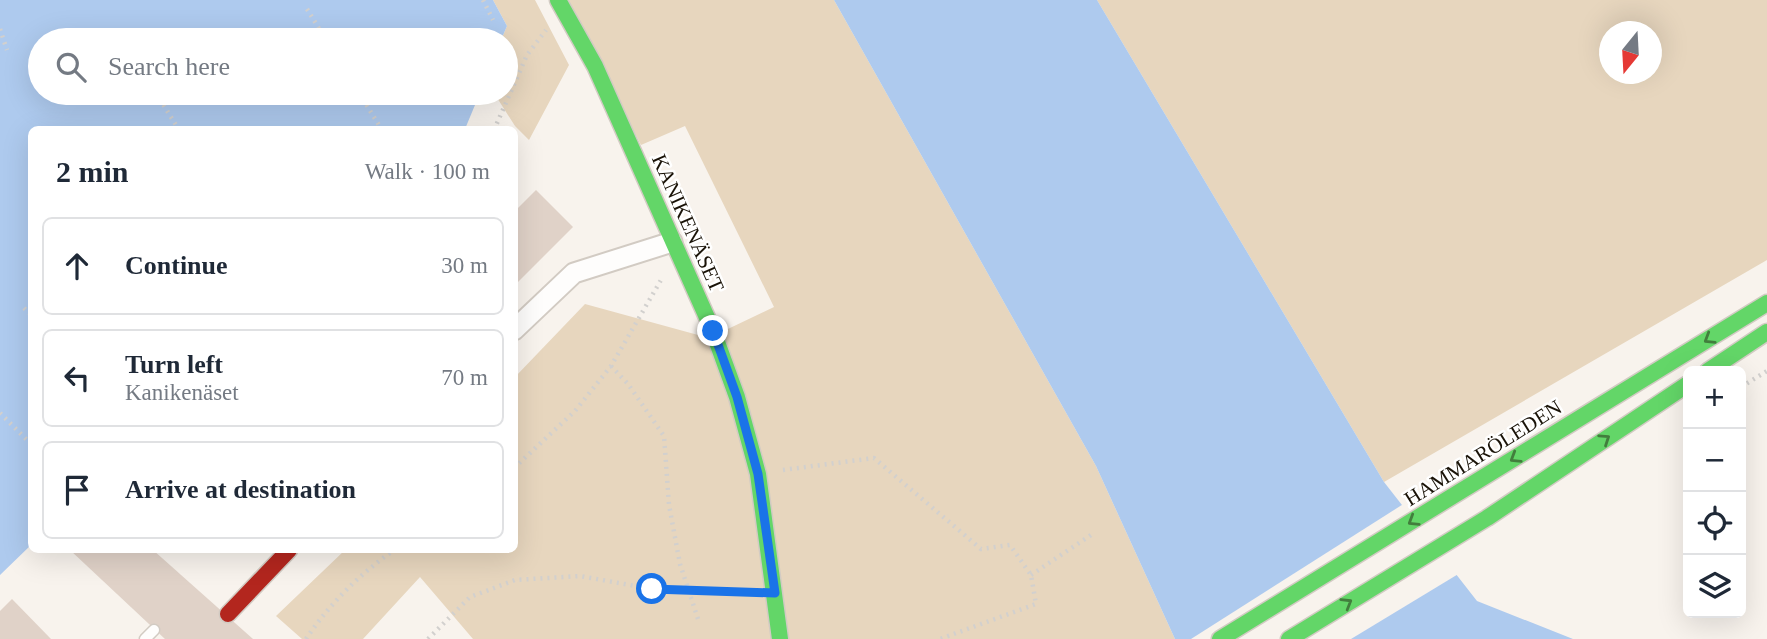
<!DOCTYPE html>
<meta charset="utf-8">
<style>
body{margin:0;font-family:Georgia,serif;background:#f6f6f7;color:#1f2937}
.controls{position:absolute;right:21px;bottom:21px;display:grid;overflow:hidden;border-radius:10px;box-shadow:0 7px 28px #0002}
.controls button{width:63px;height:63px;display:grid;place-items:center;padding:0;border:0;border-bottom:2px solid #e0e1e3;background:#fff;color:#1f2937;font:35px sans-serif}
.compass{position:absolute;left:1599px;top:21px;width:63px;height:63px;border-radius:50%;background:#fff;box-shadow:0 7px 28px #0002;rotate:198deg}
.stop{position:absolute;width:21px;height:21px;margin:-16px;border:5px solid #1a73e8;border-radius:50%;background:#fff}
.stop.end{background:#1a73e8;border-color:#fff;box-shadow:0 2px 7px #0008}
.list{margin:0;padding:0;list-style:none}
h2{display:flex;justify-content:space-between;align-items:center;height:91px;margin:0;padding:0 28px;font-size:30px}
h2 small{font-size:23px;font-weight:400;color:#747a83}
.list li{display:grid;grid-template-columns:46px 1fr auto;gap:21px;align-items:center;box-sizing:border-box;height:98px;margin:0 14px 14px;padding:0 14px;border:2px solid #e0e1e3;border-radius:10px}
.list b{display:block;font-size:26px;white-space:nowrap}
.list p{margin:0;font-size:23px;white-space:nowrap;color:#747a83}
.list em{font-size:23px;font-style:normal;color:#747a83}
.icon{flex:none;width:38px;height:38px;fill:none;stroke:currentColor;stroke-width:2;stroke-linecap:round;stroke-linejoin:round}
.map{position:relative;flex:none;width:1767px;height:639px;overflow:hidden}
.search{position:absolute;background:#fff;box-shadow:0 7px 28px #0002;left:28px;top:28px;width:490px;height:77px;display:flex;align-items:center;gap:18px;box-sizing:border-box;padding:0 24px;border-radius:38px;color:#747a83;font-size:26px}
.panel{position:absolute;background:#fff;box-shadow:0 7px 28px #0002;left:28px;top:126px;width:490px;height:427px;border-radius:10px}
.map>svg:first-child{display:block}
.green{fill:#e7d6be;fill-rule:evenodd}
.water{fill:#aecaee}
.pier{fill:#f8f3ed}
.building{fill:#e0d2c8}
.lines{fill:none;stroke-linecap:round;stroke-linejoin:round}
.lane-casing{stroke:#d2cbc3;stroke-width:13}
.street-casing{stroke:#d2cbc3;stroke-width:23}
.fast-casing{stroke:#d2cbc3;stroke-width:19}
.jam-casing{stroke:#d2cbc3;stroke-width:19}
.path{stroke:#d2d0ce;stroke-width:4.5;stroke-dasharray:2 5;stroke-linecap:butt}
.lane{stroke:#fefdfc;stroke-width:10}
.street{stroke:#fefdfc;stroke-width:19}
.fast{stroke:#63d668;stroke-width:16}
.jam{stroke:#b3261e;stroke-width:16}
.oneway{stroke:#427e3d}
.route{stroke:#1a73e8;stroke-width:9}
.labels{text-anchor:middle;stroke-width:5;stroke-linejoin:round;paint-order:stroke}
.street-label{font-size:21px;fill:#1a1308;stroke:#fff}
</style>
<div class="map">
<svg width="1767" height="639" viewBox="0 0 1767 639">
<rect width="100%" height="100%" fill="#f8f3ed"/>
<g class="green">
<path d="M493 0H535L569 65 529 140 515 126 494 93H506V40H501L507 26Z"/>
<path d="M567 0H834L1096 466 1175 639H473L420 577 363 639H302L276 616 345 550H514L515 377 585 304 709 338 774 307 685 126 641 145Z"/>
<path d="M1097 0H1767V260L1384 482ZM1610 32H1652V74H1610Z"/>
</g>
<g class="water">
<path d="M0 0H493L507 26 501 40H40V93H480L465 129 32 130 31 545 0 575Z"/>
<path d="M834 0H1097L1384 482 1477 601 1573 639H1175L1096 466Z"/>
</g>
<path class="pier" d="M1405 503 1460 573 1351 639H1191Z"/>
<g class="building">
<path d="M536 190 573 227 514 286V212Z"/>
<path d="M70 550H153L253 639H165Z"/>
<path d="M12 599 51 639H0V611Z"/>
</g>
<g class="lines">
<g class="lane-casing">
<path id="lane" d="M145 639 154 630"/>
</g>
<g class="street-casing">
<path id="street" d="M514 330 574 273 672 242"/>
</g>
<g class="fast-casing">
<g id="fast">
<path d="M558 0 595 66 713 331 737 397 758 474 780 639"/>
<path d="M1708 371 1767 332"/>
<path d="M1220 639 1767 303"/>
<path d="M1289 639 1487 518 1688 384"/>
</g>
</g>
<g class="jam-casing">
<path id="jam" d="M228 614 289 550"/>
</g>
<g class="path">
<path d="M483 0 493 20"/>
<path d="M307 9 326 40"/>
<path d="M0 29 7 50"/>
<path d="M156 93 179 130"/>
<path d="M359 93 382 130"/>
<path d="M494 130 527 55 546 30"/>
<path d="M24 308 32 316"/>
<path d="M611 366 628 384 664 436 669 505 680 564 698 619"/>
<path d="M1741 387 1767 371"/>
<path d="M0 413 32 445"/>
<path d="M514 468 575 411 611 366 661 280"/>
<path d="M783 470 874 458 981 549 1010 545 1031 575 1036 604 940 639"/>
<path d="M1031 575 1094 533"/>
<path d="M306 639C330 603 359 575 394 550"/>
<path d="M428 639 470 597 515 580 580 576 652 589 750 593"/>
</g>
<use href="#lane" class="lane"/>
<use href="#street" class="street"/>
<use href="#fast" class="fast"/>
<use href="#jam" class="jam"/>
</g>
<defs><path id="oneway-chevron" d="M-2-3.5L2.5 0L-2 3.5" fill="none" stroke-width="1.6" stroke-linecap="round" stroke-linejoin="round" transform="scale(1.75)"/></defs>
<g class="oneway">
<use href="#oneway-chevron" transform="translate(1709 339) rotate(148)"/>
<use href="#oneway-chevron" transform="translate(1605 439) rotate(-34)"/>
<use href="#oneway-chevron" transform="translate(1515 458) rotate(148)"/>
<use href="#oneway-chevron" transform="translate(1413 521) rotate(148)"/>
<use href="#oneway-chevron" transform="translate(1347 603) rotate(-31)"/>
</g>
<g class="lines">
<path class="route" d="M652 589 775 593 758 474 737 397 713 331"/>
</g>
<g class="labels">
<g class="street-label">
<text transform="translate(688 223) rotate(66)" y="7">KANIKENÄSET</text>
<text transform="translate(1483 453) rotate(-32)" y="7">HAMMARÖLEDEN</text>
</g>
</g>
</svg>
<div class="controls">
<button>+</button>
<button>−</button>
<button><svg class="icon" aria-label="locate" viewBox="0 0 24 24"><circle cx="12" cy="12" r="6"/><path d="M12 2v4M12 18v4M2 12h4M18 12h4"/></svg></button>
<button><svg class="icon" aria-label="layers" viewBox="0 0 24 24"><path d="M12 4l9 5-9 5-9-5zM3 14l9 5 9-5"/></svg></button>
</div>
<svg class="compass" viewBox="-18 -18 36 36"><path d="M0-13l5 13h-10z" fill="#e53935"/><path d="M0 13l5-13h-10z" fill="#747a83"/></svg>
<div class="stop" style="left:652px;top:589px"></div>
<div class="stop end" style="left:713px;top:331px"></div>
<div class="search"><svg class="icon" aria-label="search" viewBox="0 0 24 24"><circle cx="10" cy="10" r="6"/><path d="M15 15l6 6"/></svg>Search here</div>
<section class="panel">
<h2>2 min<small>Walk · 100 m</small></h2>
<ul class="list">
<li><svg class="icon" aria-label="ahead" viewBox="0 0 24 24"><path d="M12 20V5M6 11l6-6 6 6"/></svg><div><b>Continue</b></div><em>30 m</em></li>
<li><svg class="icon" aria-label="left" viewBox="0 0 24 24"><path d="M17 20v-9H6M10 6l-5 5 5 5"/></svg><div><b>Turn left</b><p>Kanikenäset</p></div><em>70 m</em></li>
<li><svg class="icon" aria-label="arrive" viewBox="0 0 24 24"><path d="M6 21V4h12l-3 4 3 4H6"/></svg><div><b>Arrive at destination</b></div></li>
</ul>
</section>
</div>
